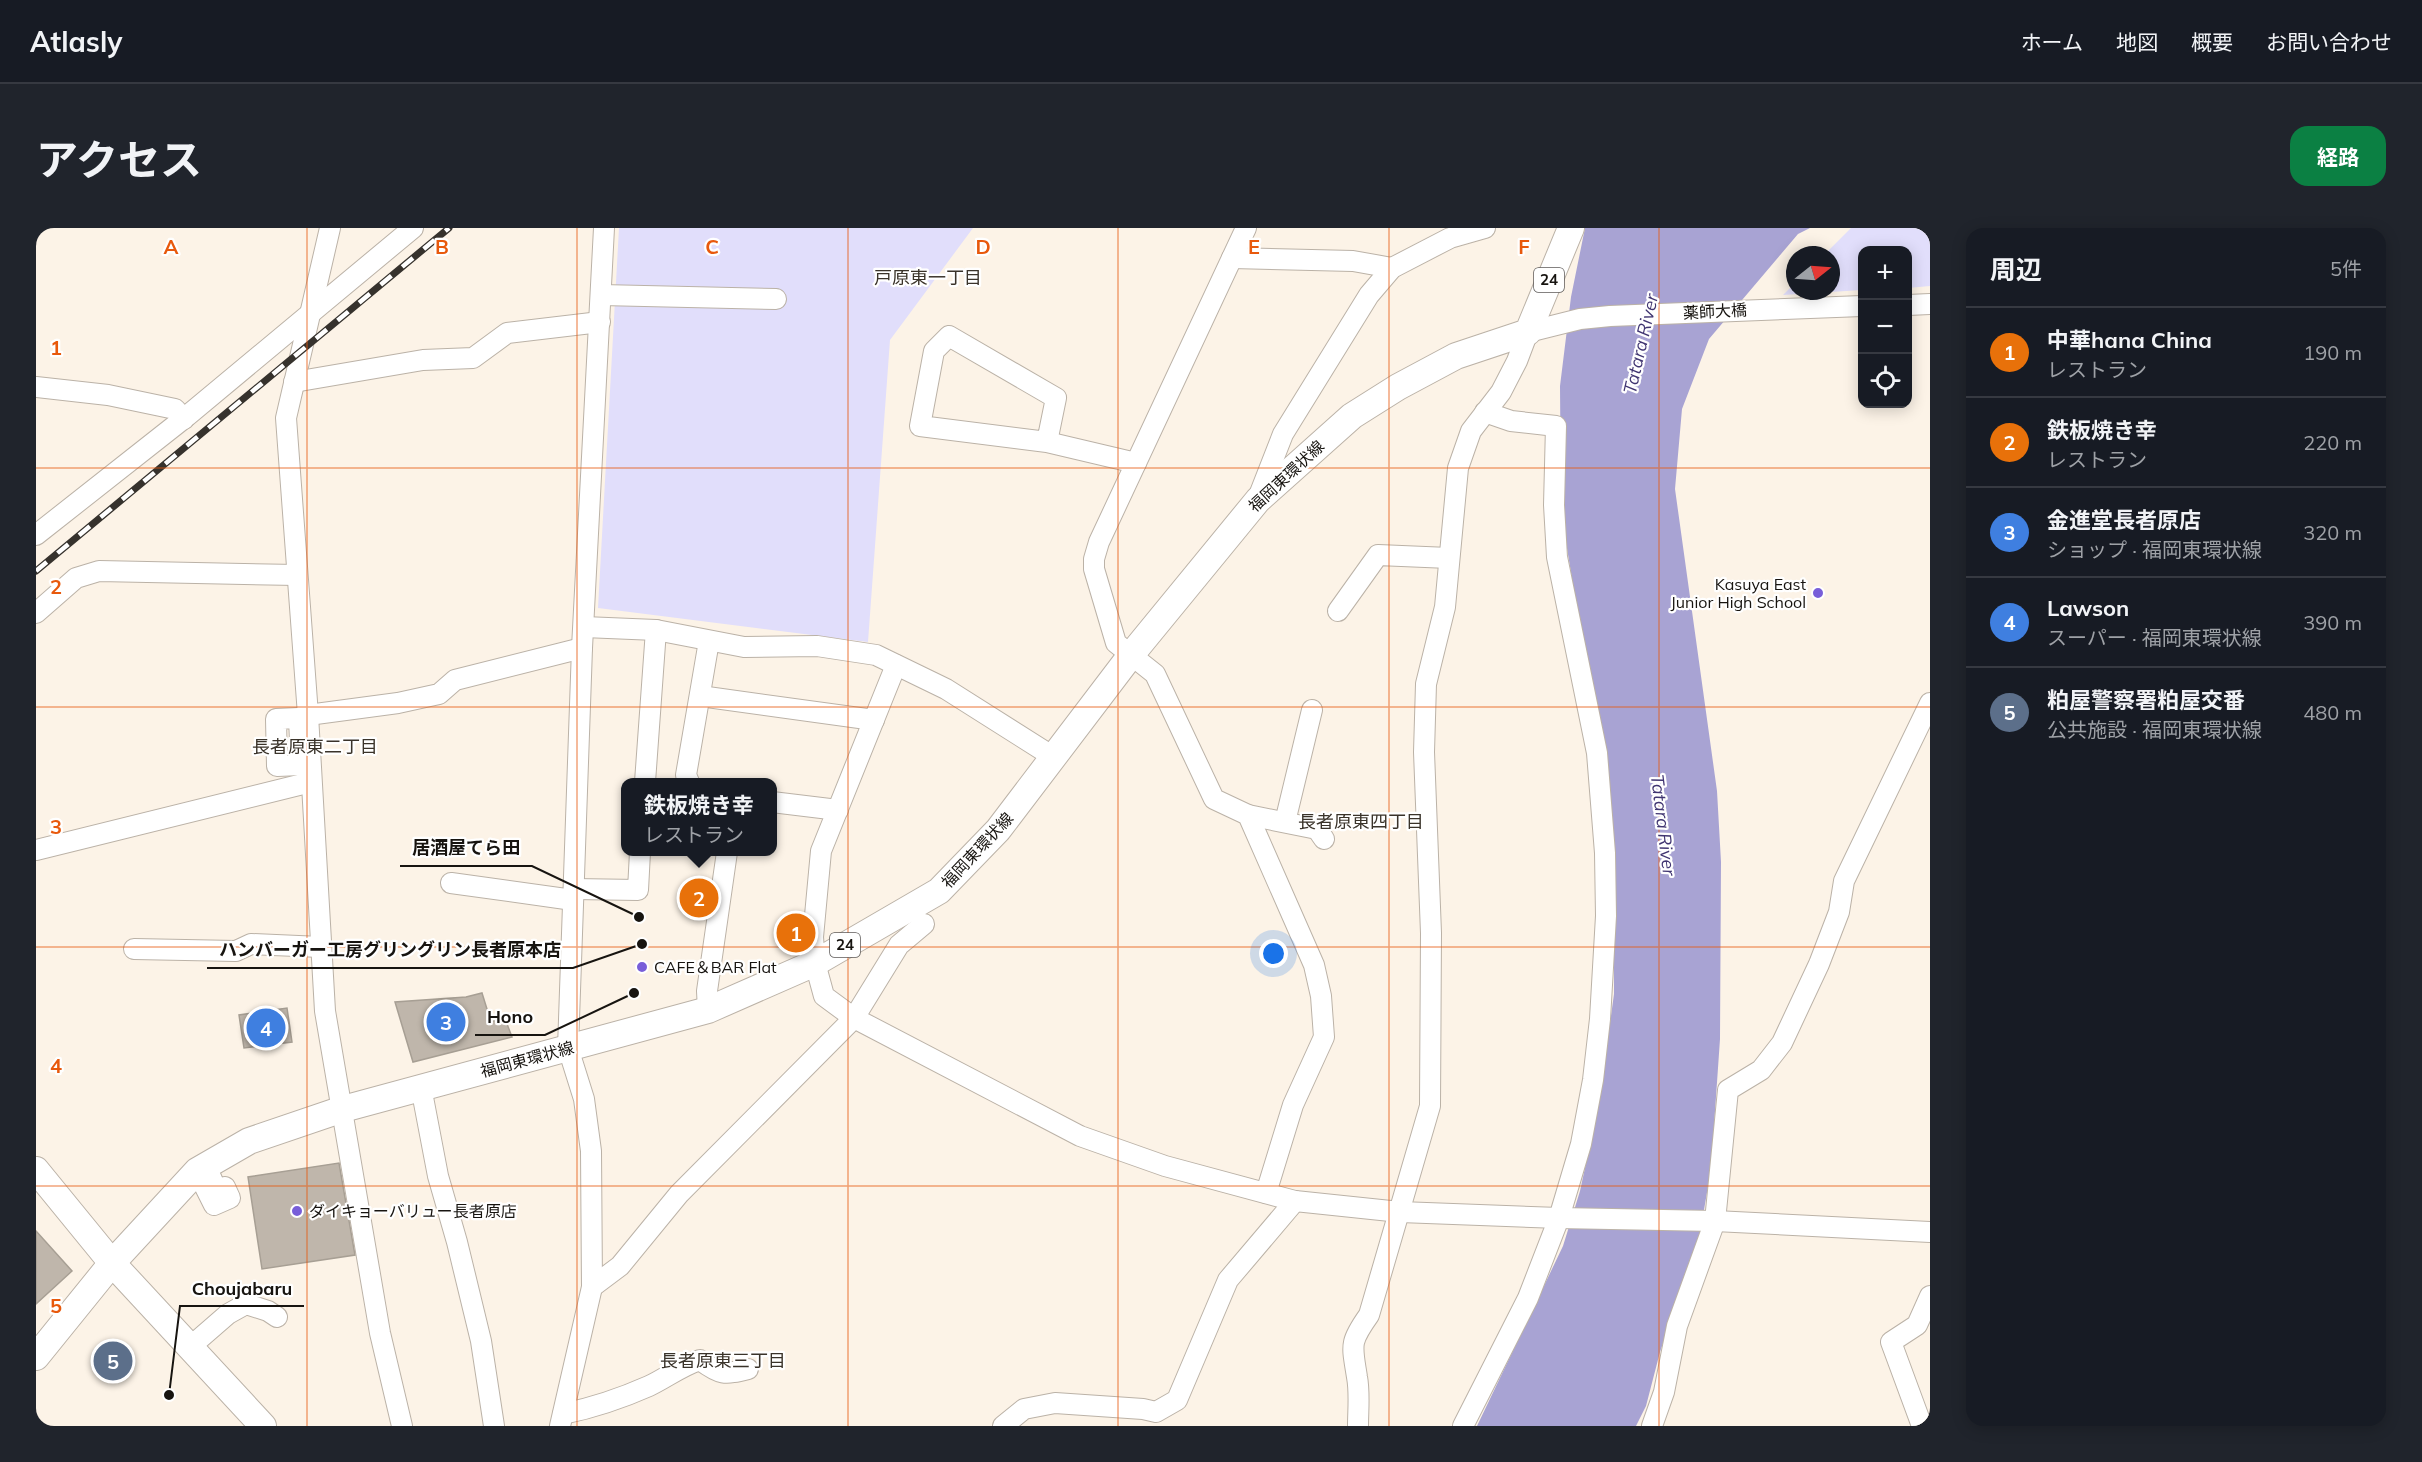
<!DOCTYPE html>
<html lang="ja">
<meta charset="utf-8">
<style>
body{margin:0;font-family:Mulish,"Noto Sans JP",sans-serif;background:#20242c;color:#f1f3f6}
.controls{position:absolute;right:18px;top:18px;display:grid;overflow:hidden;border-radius:12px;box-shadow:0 3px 15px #0003}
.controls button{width:54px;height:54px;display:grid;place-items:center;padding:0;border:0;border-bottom:2px solid #363941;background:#171b24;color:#f1f3f6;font:30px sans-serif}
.compass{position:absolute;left:1750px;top:18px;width:54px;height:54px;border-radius:50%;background:#171b24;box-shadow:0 3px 15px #0003;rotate:73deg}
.you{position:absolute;left:1238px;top:726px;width:21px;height:21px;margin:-15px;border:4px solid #fff;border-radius:50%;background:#1a73e8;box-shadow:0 0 0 9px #1a73e833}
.badge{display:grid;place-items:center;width:39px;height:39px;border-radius:50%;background:#0b8043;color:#fff;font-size:20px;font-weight:700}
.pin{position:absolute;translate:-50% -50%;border:3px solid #fff;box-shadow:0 2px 6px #0006}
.popup{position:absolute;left:585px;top:550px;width:156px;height:78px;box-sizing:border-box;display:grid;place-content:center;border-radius:12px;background:#171b24;filter:drop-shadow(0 2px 4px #0005);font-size:20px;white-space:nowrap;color:#9ea1a6}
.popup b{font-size:22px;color:#f1f3f6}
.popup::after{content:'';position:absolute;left:50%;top:100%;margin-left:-12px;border:12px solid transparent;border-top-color:#171b24}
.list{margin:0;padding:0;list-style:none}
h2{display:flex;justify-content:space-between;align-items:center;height:78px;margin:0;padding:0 24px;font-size:26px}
h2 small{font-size:20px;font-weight:400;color:#9ea1a6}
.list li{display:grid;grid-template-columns:39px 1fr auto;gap:18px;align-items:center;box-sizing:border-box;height:90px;padding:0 24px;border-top:2px solid #363941}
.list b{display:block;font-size:22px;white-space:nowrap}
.list p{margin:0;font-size:20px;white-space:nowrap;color:#9ea1a6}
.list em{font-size:20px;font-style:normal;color:#9ea1a6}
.icon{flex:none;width:33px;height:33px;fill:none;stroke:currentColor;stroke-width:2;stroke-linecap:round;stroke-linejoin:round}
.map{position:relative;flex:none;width:1894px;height:1198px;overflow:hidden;border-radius:18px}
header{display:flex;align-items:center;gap:36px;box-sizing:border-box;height:84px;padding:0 30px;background:#171b24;border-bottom:2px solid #363941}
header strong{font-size:28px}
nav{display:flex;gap:33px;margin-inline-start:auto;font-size:21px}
.intro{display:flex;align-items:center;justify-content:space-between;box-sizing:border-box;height:144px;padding:0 36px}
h1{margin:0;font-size:42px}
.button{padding:15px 27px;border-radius:18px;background:#0b8043;color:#fff;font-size:21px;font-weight:700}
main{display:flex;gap:36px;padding:0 36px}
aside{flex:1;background:#171b24;border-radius:18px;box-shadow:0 3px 15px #0003}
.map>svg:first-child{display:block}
.green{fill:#e1defb}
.water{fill:#a8a3d3}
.building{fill:#bfb6ab;stroke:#a79f94;stroke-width:1.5}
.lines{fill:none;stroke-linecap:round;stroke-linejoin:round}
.minor-casing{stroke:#bbb2a7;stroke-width:22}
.major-casing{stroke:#bbb2a7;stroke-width:28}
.minor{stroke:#fff;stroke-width:20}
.major{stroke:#fff;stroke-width:26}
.rail-casing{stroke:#36322d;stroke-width:7}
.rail{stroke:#fff;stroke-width:4.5;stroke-dasharray:14;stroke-linecap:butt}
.grid{fill:none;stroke:#e8590c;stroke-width:1.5;stroke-opacity:0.55}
.poi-dot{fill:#785ed9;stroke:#fff;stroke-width:2}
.labels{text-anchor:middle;stroke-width:4.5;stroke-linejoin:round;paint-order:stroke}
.shield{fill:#fff;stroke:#5d5a58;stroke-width:1.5}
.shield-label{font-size:15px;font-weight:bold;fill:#171410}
.street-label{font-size:16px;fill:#171410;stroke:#fff}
.poi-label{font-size:16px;fill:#171410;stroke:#fff;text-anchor:start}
.neighbourhood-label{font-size:18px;fill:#3a332a;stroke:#fff}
.water-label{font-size:18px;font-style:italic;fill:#403571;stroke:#fff}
.grid-label{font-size:20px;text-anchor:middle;font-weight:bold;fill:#e8590c;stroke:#fff;stroke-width:4.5;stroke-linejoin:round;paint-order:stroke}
.leader{fill:none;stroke:#171410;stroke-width:2}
.callout-dot{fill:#171410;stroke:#fff;stroke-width:2}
.callout-label{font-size:18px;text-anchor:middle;font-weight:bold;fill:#171410;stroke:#fff;stroke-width:4.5;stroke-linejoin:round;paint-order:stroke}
</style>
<header>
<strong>Atlasly</strong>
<nav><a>ホーム</a><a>地図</a><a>概要</a><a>お問い合わせ</a></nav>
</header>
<div class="intro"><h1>アクセス</h1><a class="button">経路</a></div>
<main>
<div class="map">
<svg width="1894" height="1198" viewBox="0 0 1894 1198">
<rect width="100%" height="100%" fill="#fcf3e7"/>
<g class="green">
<path d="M583 0H937L854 112 832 414 562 380Z"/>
<path d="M1815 0H1894V58L1872 60V22H1826V62L1747 67 1759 55V63H1795V27H1788Z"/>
</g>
<path class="water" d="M1549 0H1774L1762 6 1673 111 1646 181 1639 261 1681 563 1685 634 1684 811 1675 941 1663 1011 1624 1124 1610 1178 1600 1198H1441L1527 1018 1544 963 1563 875 1578 766V647L1542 387 1525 284 1524 158 1535 69Z"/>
<g class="building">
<path d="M446 765 455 794 468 788 476 809 377 834 359 774 430 769Z"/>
<path d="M251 780 256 814 208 820 203 787Z"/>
<path d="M303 935 319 1027 226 1041 212 949Z"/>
<path d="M0 1003 36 1043 0 1076Z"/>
</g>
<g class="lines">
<g class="minor-casing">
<g id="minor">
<path d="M294 0 250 190 272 487 289 783 344 1105 366 1198"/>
<path d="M1210 0 1063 314 1058 331V341L1080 415 1119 446 1178 571 1212 587 1278 737 1285 768 1288 809 1257 877 1230 965"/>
<path d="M1196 30 1317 33 1356 40"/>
<path d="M565 67 740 71"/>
<path d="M1872 77 1894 76"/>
<path d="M258 154 387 132 437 130 471 105 564 94"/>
<path d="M0 159 72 167 139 181 148 191"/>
<path d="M1011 214 1020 170 913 108 898 123 884 198 1011 214 1100 235"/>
<path d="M1222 270 1247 206 1333 67 1356 40 1414 10 1449 0"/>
<path d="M0 307 151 188 377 0"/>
<path d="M1302 383 1342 327 1413 330"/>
<path d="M0 385 40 350 63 343 261 347"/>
<path d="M548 399 620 402 708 419 781 418 840 427 910 461 1019 530"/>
<path d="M860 437 785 623 777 709 779 735 788 768 818 790 1044 908 1129 938 1259 973 1364 984 1523 990 1679 993 1894 1004"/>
<path d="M664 468 838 492"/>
<path d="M272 487 362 475 403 466 419 452 546 420"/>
<path d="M263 490 265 537 241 538 240 491Z"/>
<path d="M609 554 620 402"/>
<path d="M653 554 650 547 673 413"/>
<path d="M736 574 802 582"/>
<path d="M1212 587 1281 601 1288 611"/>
<path d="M1249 594 1276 482"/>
<path d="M0 622 275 554"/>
<path d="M415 655 537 672"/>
<path d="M538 661 602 662 604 624"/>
<path d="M98 721 200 723 215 716 285 719"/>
<path d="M672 782 671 763 691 624"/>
<path d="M385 859 402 948 421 1014 445 1113 458 1198"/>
<path d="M161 943 178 977 194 970 189 959 181 963 170 938"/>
<path d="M556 1059 584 1038 643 966 818 790 863 717 888 696"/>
<path d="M154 1119 192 1086 210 1076 232 1083 241 1089"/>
<path d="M527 1186C556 1180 586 1170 613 1158 630 1150 645 1138 664 1132 684 1147 688 1147 712 1141"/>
<path d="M524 1198 556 1059 555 923 548 871 532 820 546 420 568 0"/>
<path d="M967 1198 988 1181 1019 1175 1107 1181 1120 1184 1141 1172 1192 1052 1259 973"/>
<path d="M1322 1198C1322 1182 1324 1165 1321 1149 1316 1117 1313 1115 1333 1087L1394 878 1395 705 1388 524 1390 456 1409 379 1422 240 1435 203 1465 164 1481 133 1492 104 1544 91 1574 88 1826 78"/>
<path d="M1427 1198 1492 1070 1523 990 1545 916 1557 852 1564 791 1570 688 1569 625 1561 525 1521 329 1518 277 1520 198 1475 193 1449 184"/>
<path d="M1616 1198 1628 1164 1641 1098 1679 993 1692 862 1725 842 1746 815 1783 736 1803 684 1808 653 1894 475"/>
<path d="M1886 1198 1855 1114 1881 1097 1894 1068"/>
</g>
</g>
<g class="major-casing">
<g id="major">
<path d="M0 942 76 1035 227 1198"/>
<path d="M0 1129 76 1035 161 943 213 913 307 881 672 782 779 735 903 663 962 602 1095 427 1222 272 1316 188 1362 159 1420 128 1492 104 1535 0"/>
</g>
</g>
<use href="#minor" class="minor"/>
<use href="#major" class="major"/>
<g class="rail-casing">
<path id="rail" d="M0 343 413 0"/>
</g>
<use href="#rail" class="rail"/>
</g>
<path class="grid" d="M271 0V1198M541 0V1198M812 0V1198M1082 0V1198M1353 0V1198M1623 0V1198M0 240H1894M0 479H1894M0 719H1894M0 958H1894"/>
<g class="poi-dot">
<circle cx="1782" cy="365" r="6"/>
<circle cx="606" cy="739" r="6"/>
<circle cx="261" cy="983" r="6"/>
</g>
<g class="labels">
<g class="shield">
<rect x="1498" y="40" width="30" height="24" rx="4.5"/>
<rect x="794" y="705" width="30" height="24" rx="4.5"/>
</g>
<g class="shield-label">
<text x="1513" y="57">24</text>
<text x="809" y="722">24</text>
</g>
<g class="street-label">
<text transform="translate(1679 83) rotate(-3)" y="6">薬師大橋</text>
<text transform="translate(1250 248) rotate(-43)" y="6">福岡東環状線</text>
<text transform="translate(941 622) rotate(-47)" y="6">福岡東環状線</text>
<text transform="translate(491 831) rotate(-15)" y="6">福岡東環状線</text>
</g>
<g class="poi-label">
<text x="1770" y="362" text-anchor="end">Kasuya East<tspan x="1770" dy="18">Junior High School</tspan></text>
<text x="618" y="745">CAFE＆BAR Flat</text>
<text x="273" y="989">ダイキョーバリュー長者原店</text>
</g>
<g class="neighbourhood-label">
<text x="892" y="56">戸原東一丁目</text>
<text x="279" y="525">長者原東二丁目</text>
<text x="1325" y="600">長者原東四丁目</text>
<text x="687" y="1139">長者原東三丁目</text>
</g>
<g class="water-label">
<text transform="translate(1605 116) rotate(-77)" y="6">Tatara River</text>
<text transform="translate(1627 597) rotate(83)" y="6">Tatara River</text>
</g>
</g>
<g class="grid-label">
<text x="135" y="26">A</text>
<text x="406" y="26">B</text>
<text x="676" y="26">C</text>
<text x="947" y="26">D</text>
<text x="1218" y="26">E</text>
<text x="1488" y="26">F</text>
<text x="20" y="127">1</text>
<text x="20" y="366">2</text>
<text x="20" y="606">3</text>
<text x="20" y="845">4</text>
<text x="20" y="1085">5</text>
</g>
<path class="leader" d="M603 689L496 638H364M606 716L537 740H171M598 765L509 807H439M133 1167L144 1078H268"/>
<g class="callout-dot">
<circle cx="603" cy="689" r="6"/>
<circle cx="606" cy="716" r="6"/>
<circle cx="598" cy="765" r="6"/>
<circle cx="133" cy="1167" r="6"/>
</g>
<g class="callout-label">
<text x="430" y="626">居酒屋てら田</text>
<text x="354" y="728">ハンバーガー工房グリングリン長者原本店</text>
<text x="474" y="795">Hono</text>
<text x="206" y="1067">Choujabaru</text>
</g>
</svg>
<div class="controls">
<button>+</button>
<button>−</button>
<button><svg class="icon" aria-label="locate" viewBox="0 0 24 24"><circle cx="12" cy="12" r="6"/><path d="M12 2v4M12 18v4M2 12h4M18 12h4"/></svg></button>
</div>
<svg class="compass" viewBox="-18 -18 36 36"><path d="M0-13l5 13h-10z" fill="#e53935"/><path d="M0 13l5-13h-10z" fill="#9ea1a6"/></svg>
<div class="you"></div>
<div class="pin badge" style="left:760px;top:705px;background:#e8710a">1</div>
<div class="pin badge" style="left:663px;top:670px;background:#e8710a">2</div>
<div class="popup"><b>鉄板焼き幸</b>レストラン</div>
<div class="pin badge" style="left:410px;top:794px;background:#3f7fe0">3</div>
<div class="pin badge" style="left:230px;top:800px;background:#3f7fe0">4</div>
<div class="pin badge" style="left:77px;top:1133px;background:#5c6f8a">5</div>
</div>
<aside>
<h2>周辺<small>5件</small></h2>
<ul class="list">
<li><span class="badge" style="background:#e8710a">1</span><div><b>中華hana China</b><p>レストラン</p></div><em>190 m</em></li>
<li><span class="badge" style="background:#e8710a">2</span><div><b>鉄板焼き幸</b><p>レストラン</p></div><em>220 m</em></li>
<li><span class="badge" style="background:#3f7fe0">3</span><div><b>金進堂長者原店</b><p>ショップ · 福岡東環状線</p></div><em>320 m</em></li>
<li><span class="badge" style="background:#3f7fe0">4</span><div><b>Lawson</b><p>スーパー · 福岡東環状線</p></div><em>390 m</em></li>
<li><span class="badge" style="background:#5c6f8a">5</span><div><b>粕屋警察署粕屋交番</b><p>公共施設 · 福岡東環状線</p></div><em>480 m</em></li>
</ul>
</aside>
</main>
